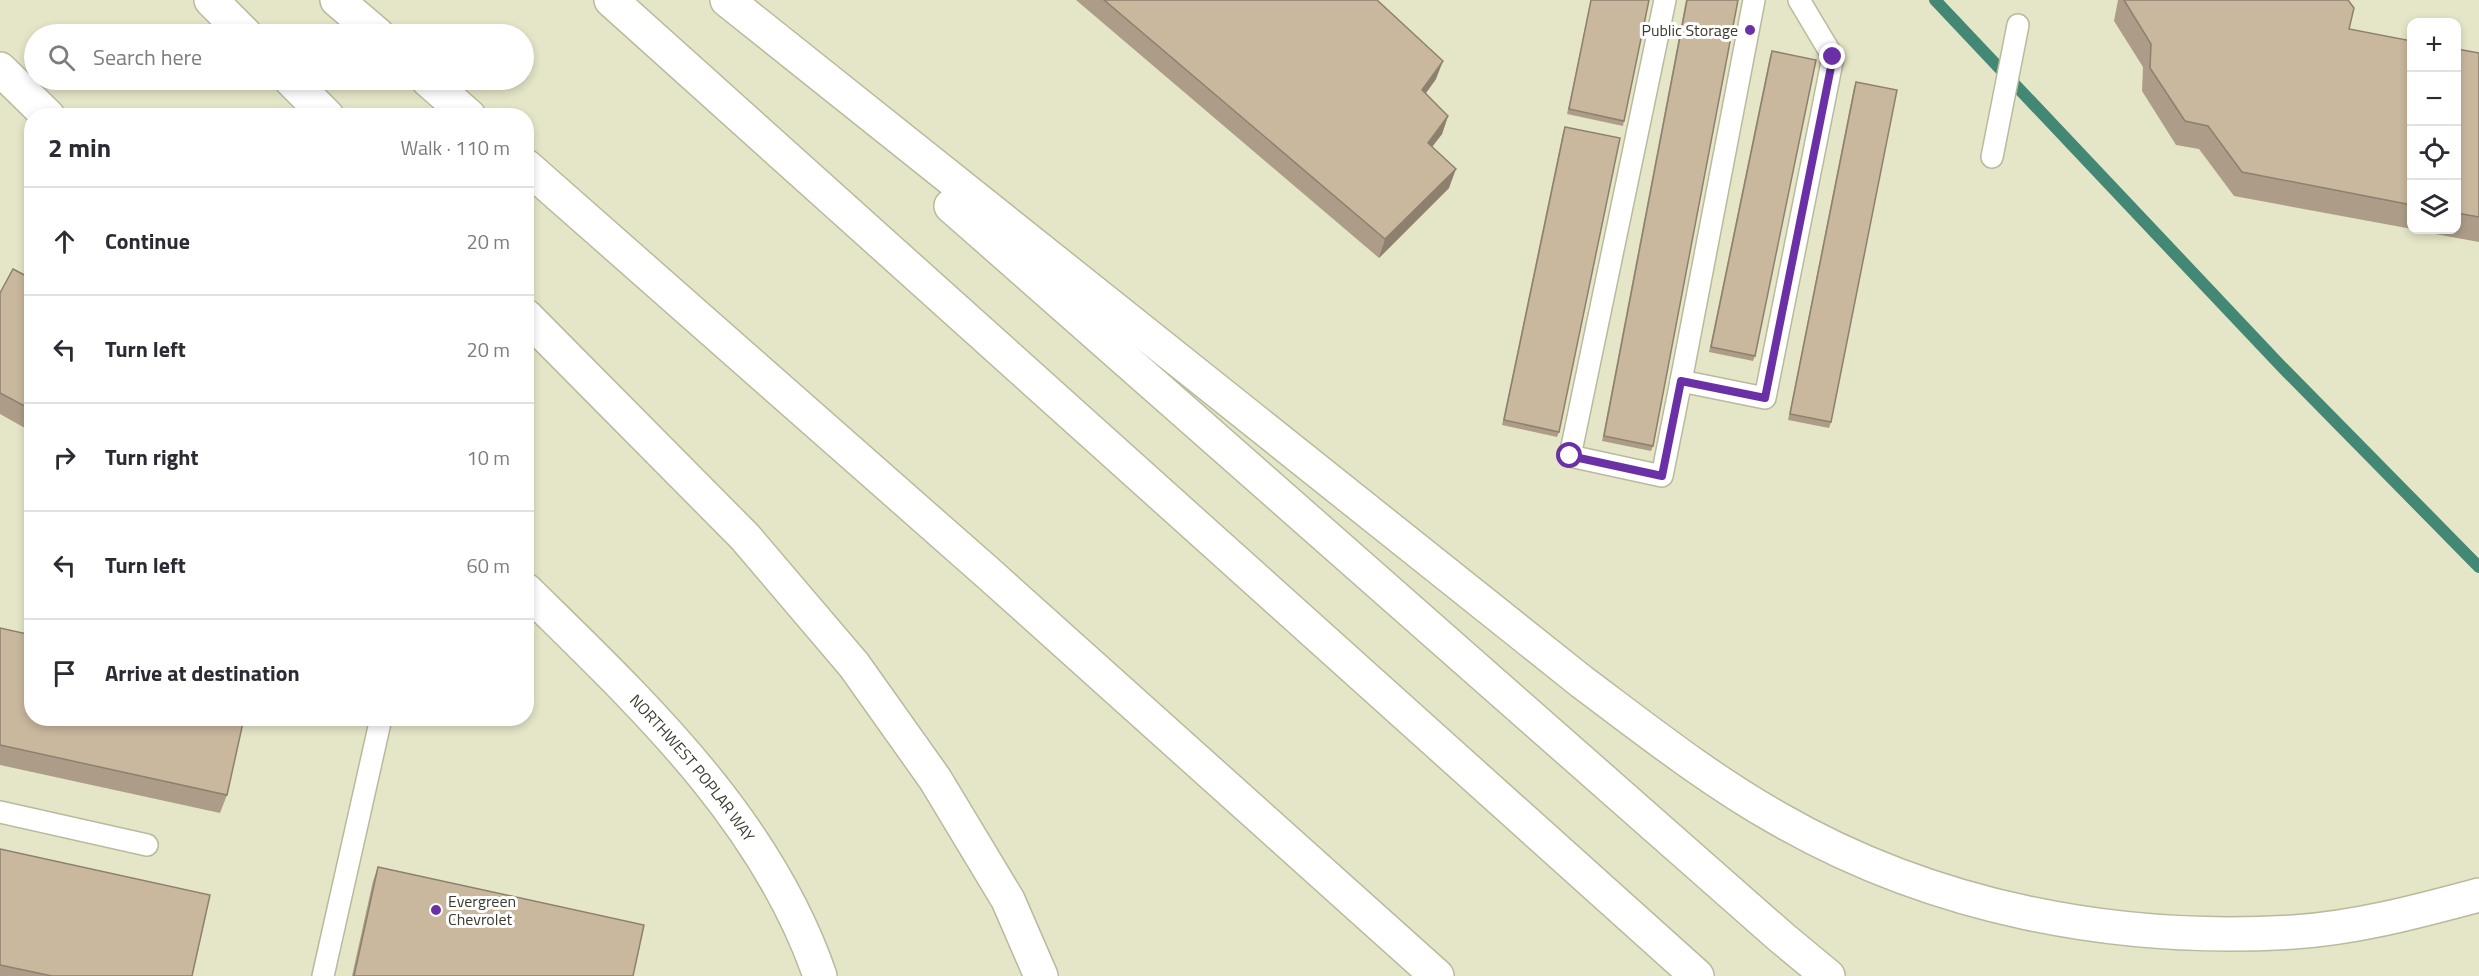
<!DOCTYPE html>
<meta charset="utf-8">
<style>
body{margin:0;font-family:"Titillium Web",sans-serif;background:#f7f7f7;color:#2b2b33}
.controls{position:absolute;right:18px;top:18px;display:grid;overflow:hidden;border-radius:12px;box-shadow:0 3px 9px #0003}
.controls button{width:54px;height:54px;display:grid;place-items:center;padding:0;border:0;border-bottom:2px solid #e1e1e2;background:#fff;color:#2b2b33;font:30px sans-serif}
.stop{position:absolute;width:18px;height:18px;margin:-14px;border:4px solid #6a31a7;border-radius:50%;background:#fff}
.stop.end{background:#6a31a7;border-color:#fff;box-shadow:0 2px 6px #0008}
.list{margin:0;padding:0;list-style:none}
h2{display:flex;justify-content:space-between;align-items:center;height:78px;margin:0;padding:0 24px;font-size:26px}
h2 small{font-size:20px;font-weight:400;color:#7c7c81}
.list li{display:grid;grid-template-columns:39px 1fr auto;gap:18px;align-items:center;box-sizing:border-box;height:108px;padding:0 24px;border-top:2px solid #e1e1e2}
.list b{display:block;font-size:22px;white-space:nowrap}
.list em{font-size:20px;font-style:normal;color:#7c7c81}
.icon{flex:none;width:33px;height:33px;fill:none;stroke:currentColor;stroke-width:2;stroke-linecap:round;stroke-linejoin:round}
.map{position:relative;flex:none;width:2479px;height:976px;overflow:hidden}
.search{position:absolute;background:#fff;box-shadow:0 3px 9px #0003;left:24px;top:24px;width:510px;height:66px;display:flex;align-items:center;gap:15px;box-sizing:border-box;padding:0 21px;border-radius:33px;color:#7c7c81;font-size:22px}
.panel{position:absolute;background:#fff;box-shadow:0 3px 9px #0003;left:24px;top:108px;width:510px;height:618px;border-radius:24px}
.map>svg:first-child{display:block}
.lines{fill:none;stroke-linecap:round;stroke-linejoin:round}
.stream{stroke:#438775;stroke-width:12}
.lane-casing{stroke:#b9ba9d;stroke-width:24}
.street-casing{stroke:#b9ba9d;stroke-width:36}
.highway-casing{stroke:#b9ba9d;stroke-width:36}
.lane{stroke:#fff;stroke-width:21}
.street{stroke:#fff;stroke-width:33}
.highway{stroke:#fff;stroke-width:33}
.wall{fill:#ad9d88}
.shaded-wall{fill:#8d806f}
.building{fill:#c9b79e;stroke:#8d806f;stroke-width:1.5}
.route{stroke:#6a31a7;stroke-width:8}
.poi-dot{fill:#6a31a7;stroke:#fff;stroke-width:2}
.labels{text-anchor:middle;stroke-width:6;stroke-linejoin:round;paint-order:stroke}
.poi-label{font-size:16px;fill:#3b3b2f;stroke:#fff;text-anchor:end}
.street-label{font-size:16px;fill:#3b3b2f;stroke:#fff}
</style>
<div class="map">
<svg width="2479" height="976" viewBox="0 0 2479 976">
<rect width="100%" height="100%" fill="#e5e6c8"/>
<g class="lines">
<path class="stream" d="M1935 0 2281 366 2479 567"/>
<g class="lane-casing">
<g id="lane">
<path d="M1665 0 1570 456 1662 476 1681 381 1765 398 1833 57 1799 0"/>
<path d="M1992 157 2018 25"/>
<path d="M1681 381 1754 0"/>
<path d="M0 812 147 845"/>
<path d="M323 976 381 718"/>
</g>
</g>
<g class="street-casing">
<g id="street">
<path d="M0 69 48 116"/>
<path id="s1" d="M526 590C642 704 766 819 820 976"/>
</g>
</g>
<g class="highway-casing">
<g id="highway">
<path d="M211 0 245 34"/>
<path d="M337 0 377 34"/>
<path d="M611 0 1697 976"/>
<path d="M727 0 1582 682C1645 729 1708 779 1777 818 1933 908 2115 943 2294 932 2357 928 2419 911 2479 895"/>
<path d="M291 80 327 116"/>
<path d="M428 80 469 116"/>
<path d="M526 166 988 573 1437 976"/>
<path d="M951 206 1781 937 1828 976"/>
<path d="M526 316 745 537 854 665 935 779 1008 900 1041 976"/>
</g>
</g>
<use href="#lane" class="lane"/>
<use href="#street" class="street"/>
<use href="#highway" class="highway"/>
</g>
<g class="wall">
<path d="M1076 0H1377L1436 79 1426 93 1448 116 1442 134 1432 147 1449 188 1379 258Z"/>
<path d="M1591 0H1649L1624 121 1623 126 1567 114Z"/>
<path d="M1686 0H1738L1653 446 1651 451 1602 441Z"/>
<path d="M2118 0H2348L2349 29 2412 41V229L2234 196 2199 149 2176 145 2142 91 2143 67 2114 21Z"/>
<path d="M2457 49 2479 53V242L2413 230H2457Z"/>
<path d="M1772 51 1755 356 1753 361 1709 352 1770 56Z"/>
<path d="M1856 82 1831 422 1829 428 1788 420 1854 87Z"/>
<path d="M1565 127 1559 432 1557 437 1502 425 1563 132Z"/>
<path d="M32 279V432L0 414V293Z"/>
<path d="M0 628 227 795 220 813 0 765Z"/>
<path d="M0 849 192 976H0Z"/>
<path d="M378 867 633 976H352L373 881Z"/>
</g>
<g class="shaded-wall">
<path d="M1443 61 1436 79 1415 108 1422 90Z"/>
<path d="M1448 116 1442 134 1421 161 1428 143Z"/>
<path d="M1456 169 1449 188 1379 258 1385 239Z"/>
</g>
<g class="building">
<path d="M1104 0H1377L1443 61 1422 90 1448 116 1428 143 1456 169 1385 239Z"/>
<path d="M1591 0H1649L1624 121 1569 109Z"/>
<path d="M1687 0H1738L1653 446 1604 436Z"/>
<path d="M2124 0H2348L2354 8 2349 29 2412 41V205L2242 172 2208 126 2185 121 2150 68 2151 44Z"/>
<path d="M2457 49 2479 53V217L2457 213Z"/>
<path d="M1772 51 1816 60 1755 356 1711 347Z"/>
<path d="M1856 82 1897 90 1831 422 1790 414Z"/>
<path d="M1565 127 1620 138 1559 432 1504 420Z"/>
<path d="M13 269 32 279V410L0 393V293Z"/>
<path d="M0 628 32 635V718H244L227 795 0 745Z"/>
<path d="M0 849 210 895 192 976H52L0 965Z"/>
<path d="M378 867 644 925 633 976H354Z"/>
</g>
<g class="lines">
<path class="route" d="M1570 456 1662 476 1681 381 1765 398 1833 57"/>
</g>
<g class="poi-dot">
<circle cx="1750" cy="30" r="6"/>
<circle cx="436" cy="910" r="6"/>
</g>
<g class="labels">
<g class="poi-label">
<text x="1738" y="36">Public Storage</text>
<text x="448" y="907" text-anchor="start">Evergreen<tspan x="448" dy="18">Chevrolet</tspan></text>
</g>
<g class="street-label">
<text dy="6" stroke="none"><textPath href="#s1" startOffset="244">NORTHWEST POPLAR WAY</textPath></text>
</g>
</g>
</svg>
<div class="controls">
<button>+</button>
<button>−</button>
<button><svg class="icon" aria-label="locate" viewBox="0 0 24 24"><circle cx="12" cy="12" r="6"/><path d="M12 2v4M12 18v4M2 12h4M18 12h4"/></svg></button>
<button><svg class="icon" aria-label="layers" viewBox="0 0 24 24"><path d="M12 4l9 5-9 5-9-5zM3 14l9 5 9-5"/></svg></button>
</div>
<div class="stop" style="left:1570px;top:456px"></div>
<div class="stop end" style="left:1833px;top:57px"></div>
<div class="search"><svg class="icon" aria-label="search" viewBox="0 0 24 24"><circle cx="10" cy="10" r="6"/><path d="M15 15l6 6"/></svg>Search here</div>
<section class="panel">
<h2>2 min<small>Walk · 110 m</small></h2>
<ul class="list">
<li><svg class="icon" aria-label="ahead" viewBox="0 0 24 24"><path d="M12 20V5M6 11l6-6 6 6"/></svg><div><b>Continue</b></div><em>20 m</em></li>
<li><svg class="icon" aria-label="left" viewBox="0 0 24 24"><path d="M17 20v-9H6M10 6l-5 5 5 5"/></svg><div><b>Turn left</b></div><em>20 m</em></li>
<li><svg class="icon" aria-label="right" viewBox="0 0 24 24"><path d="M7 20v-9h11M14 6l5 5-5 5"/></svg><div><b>Turn right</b></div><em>10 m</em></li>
<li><svg class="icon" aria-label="left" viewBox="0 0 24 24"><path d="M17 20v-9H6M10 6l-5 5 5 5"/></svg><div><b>Turn left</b></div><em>60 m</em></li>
<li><svg class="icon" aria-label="arrive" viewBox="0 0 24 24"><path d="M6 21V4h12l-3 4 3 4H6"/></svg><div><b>Arrive at destination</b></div></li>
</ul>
</section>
</div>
